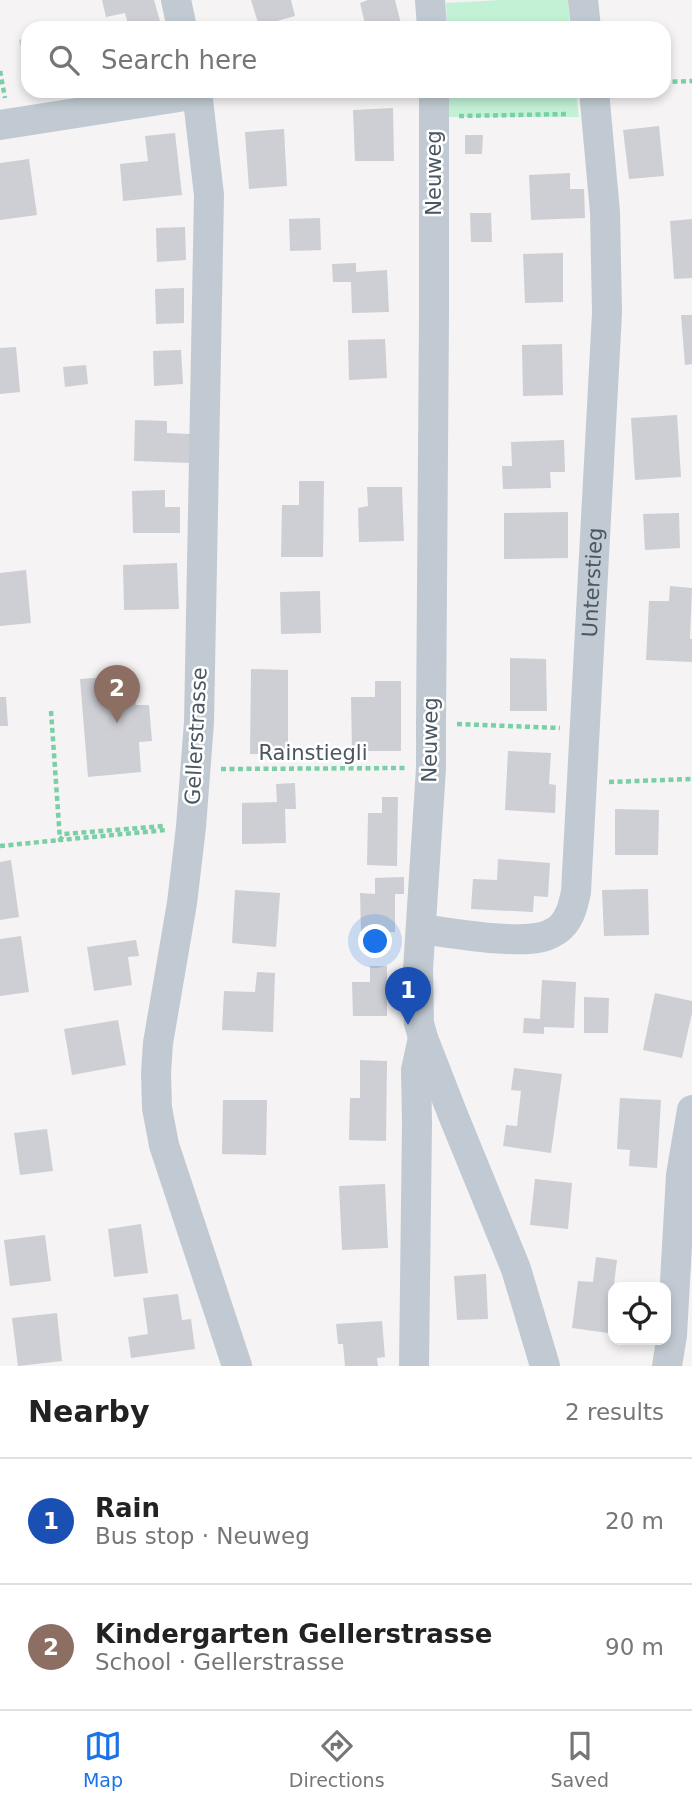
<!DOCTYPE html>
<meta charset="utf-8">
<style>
body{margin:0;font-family:"DejaVu Sans",sans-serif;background:#f2f2f2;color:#222}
.controls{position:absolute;right:21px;bottom:21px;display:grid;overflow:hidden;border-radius:14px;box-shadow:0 4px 10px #0003}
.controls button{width:63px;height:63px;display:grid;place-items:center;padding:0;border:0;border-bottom:2px solid #e0e0e0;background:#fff;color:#222;font:35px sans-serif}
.you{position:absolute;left:376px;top:942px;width:24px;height:24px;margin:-18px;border:5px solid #fff;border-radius:50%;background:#1a73e8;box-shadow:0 0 0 10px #1a73e833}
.badge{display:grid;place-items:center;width:46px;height:46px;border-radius:50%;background:#1a73e8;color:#fff;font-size:23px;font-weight:700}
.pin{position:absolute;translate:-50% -58px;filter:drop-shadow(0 2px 4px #0008)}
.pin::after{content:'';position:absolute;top:37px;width:24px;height:21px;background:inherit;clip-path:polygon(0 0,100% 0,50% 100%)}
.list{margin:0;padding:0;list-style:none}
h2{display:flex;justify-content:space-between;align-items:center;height:91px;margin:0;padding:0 28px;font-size:30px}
h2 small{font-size:23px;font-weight:400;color:#767676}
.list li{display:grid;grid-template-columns:46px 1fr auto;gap:21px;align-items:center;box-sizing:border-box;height:126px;padding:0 28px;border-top:2px solid #e0e0e0}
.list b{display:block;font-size:26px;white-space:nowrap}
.list p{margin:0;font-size:23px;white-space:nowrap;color:#767676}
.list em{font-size:23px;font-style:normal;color:#767676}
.icon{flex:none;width:38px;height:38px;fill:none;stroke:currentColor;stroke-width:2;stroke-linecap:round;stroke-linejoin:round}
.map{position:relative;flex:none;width:692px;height:1366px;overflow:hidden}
.search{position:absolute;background:#fff;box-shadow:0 4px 10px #0003;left:21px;right:21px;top:21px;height:77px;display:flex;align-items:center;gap:18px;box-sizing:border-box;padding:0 24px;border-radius:21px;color:#767676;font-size:26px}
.sheet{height:343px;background:#fff}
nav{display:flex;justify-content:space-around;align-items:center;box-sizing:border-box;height:98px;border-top:2px solid #e0e0e0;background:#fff;font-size:19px;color:#767676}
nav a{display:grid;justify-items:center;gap:4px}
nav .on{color:#1a73e8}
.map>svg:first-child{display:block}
.green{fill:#c3f1d5}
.building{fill:#cdcfd5}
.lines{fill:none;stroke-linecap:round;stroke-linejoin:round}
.path{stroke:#7ad0a6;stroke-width:4.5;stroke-dasharray:5 3.5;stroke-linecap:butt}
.minor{stroke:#c1cad2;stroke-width:30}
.labels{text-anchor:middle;stroke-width:5;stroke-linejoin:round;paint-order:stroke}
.street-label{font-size:21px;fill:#4a5661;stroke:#fff}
</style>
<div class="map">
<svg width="692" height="1366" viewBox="0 0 692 1366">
<rect width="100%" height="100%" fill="#f5f3f3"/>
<g class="green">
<path d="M501 0H568L570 28H447L446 3Z"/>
<path d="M448 91H576L579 117H449Z"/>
</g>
<g class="building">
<path d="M102 0H154L162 28H129L125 13 106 17Z"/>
<path d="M251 0H291L295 16 259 26Z"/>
<path d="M368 0H395L402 28H366L360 3Z"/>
<path d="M28 37V68H27L19 40Z"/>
<path d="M393 108 394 161H355L353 110Z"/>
<path d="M659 126 664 176 629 179 623 130Z"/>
<path d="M284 129 287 186 249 189 245 132Z"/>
<path d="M175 133 182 195 123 201 120 164 148 161 145 136Z"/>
<path d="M465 135H483L482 154H465Z"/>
<path d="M29 159 37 215 0 220V163Z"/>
<path d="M570 173V189H584L585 218 531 220 529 175Z"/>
<path d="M470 213H491L492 242H471Z"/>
<path d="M320 218 321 250 290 251 289 219Z"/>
<path d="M692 219V278L674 279 670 221Z"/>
<path d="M185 227 186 260 157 262 156 228Z"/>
<path d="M563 253V302L525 303 523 254Z"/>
<path d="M356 263V272L387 270 389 312 352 313 351 282H333L332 264Z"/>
<path d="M184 288V323L156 324 155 289Z"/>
<path d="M681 315H692V364L685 365Z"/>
<path d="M385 339 387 378 349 380 348 340Z"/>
<path d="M562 344 563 395 523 396 522 345Z"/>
<path d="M16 347 20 392 0 394V348Z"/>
<path d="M181 350 183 384 154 386 153 351Z"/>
<path d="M86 365 88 384 65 387 63 367Z"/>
<path d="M677 415 681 477 635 480 631 418Z"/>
<path d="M135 420 167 421V433L190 434V463L134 461Z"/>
<path d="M564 440 565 472H550L551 488 503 489 502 466H512L511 442Z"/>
<path d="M299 481H324L323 557H281L282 505H299Z"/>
<path d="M367 487H402L404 541 359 542 358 508 368 506Z"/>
<path d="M165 490V507H180V533H133L132 491Z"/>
<path d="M568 512V558L504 559V513Z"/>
<path d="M679 513 680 548 645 550 643 514Z"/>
<path d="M177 563 179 609 124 610 123 565Z"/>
<path d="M26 570 31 623 0 626V573Z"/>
<path d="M670 586 692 588 690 639H692V662L646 660 649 601H669Z"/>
<path d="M320 591 321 633 281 634 280 592Z"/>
<path d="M510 658 546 659 547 711H510Z"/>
<path d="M251 669 288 670V754H250Z"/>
<path d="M134 675 136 705H149L152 741 139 742 141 772 88 777 80 679Z"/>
<path d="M375 681H401V751H352L351 697H375Z"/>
<path d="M0 697H6L8 726H0Z"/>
<path d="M508 751 551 753 549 784 556 785 555 813 505 810Z"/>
<path d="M295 783 296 809H285L286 843 242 844V803L277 802 276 784Z"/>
<path d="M382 797H398L397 866 367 865 368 813H382Z"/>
<path d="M615 809 659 810 658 855H615Z"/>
<path d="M498 859 550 863 548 897 534 896 533 912 471 909 473 879 497 880Z"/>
<path d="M11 860 19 917 0 920V862Z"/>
<path d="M404 877V894H395V932H361L360 893 375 894V878Z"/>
<path d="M648 889 649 935 604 936 602 890Z"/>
<path d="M235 890 280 893 276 947 232 943Z"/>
<path d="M21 936 29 992 0 996V939Z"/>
<path d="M136 940 139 956 128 957 132 985 94 991 87 947Z"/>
<path d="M370 966H387V1016H353L352 982H370Z"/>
<path d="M257 972 275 973 273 1032 222 1030 224 991 255 992Z"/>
<path d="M542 980 576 982 574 1028 544 1027V1034L523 1033 524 1018 540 1019Z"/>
<path d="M655 993 692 1001V1013L682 1058 643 1050Z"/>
<path d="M584 997 609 998 608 1033H584Z"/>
<path d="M118 1020 126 1065 72 1075 64 1029Z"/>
<path d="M360 1060 387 1061 386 1141 349 1140 350 1098H360Z"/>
<path d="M514 1068 562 1074 551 1153 503 1146 506 1125 517 1126 521 1091 511 1090Z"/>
<path d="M620 1098 661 1100 657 1168 629 1166 630 1150 617 1149Z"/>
<path d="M223 1100H267L266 1155 222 1154Z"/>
<path d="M47 1129 53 1171 20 1175 14 1133Z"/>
<path d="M535 1179 572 1183 568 1229 530 1225Z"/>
<path d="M385 1184 388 1248 342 1250 339 1186Z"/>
<path d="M141 1224 148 1273 114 1277 108 1229Z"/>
<path d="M45 1235 51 1281 10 1286 4 1240Z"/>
<path d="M596 1257 617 1260 608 1333 572 1328 578 1281 593 1282Z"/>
<path d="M486 1274 488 1319 457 1320 454 1276Z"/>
<path d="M178 1294 182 1320 191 1319 195 1349 131 1358 128 1337 148 1334 143 1298Z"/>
<path d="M57 1313 62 1361 18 1366 12 1318Z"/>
<path d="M382 1321 385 1357 377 1358 378 1366H345L343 1344H338L336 1324Z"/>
</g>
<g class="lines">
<g class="path">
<path d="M0 71 5 98"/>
<path d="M664 82 692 81"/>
<path d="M459 116 569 114"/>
<path d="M51 711 60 840 166 830"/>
<path d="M457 724 560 728"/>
<path d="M221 769 405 768"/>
<path d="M609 782 692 779"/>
<path d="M0 846 60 840 64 834 164 826"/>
</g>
<g class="minor">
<path d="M176 0 182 28"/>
<path d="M430 0 432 28"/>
<path d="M583 0 586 28"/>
<path d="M197 91 209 195 199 722 191 827 182 903 158 1043 156 1073 157 1108 164 1145 237 1366"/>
<path d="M434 91V316L431 724V768L418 969 419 1023 423 1038 453 1115 516 1269 545 1366"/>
<path d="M0 125 198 94"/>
<path id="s1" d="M421 929C453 933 511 944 542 937 547 936 557 931 561 927 571 917 573 905 576 892L607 313 605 212 594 91"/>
<path d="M414 1366 417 1123 416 1070 423 1038"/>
<path d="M667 1366 672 1335 681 1175 692 1110"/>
</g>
</g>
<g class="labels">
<g class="street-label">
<text transform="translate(434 173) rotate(-90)" y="7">Neuweg</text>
<text dy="7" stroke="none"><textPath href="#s1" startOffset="492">Unterstieg</textPath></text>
<text transform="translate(196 736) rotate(-87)" y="7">Gellerstrasse</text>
<text transform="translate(430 740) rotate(-89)" y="7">Neuweg</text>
<text x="313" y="760">Rainstiegli</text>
</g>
</g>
</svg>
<div class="controls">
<button><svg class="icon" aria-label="locate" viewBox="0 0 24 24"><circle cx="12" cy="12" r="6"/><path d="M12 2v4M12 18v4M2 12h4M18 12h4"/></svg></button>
</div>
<div class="you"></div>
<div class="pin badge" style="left:408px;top:1025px;background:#1a4fb4">1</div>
<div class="pin badge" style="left:117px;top:723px;background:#8d6e63">2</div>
<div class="search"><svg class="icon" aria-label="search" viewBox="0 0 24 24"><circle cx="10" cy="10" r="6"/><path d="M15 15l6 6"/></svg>Search here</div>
</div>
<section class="sheet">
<h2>Nearby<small>2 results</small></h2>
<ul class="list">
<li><span class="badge" style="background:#1a4fb4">1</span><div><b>Rain</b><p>Bus stop · Neuweg</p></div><em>20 m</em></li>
<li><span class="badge" style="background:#8d6e63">2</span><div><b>Kindergarten Gellerstrasse</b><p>School · Gellerstrasse</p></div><em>90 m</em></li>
</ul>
</section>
<nav>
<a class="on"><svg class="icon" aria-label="map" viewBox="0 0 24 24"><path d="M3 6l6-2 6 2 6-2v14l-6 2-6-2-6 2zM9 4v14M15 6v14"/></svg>Map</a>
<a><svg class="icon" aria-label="directions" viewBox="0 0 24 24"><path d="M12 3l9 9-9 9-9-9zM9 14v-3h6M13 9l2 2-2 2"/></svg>Directions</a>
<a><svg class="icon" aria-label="saved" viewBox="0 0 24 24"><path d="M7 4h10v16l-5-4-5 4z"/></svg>Saved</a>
</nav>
